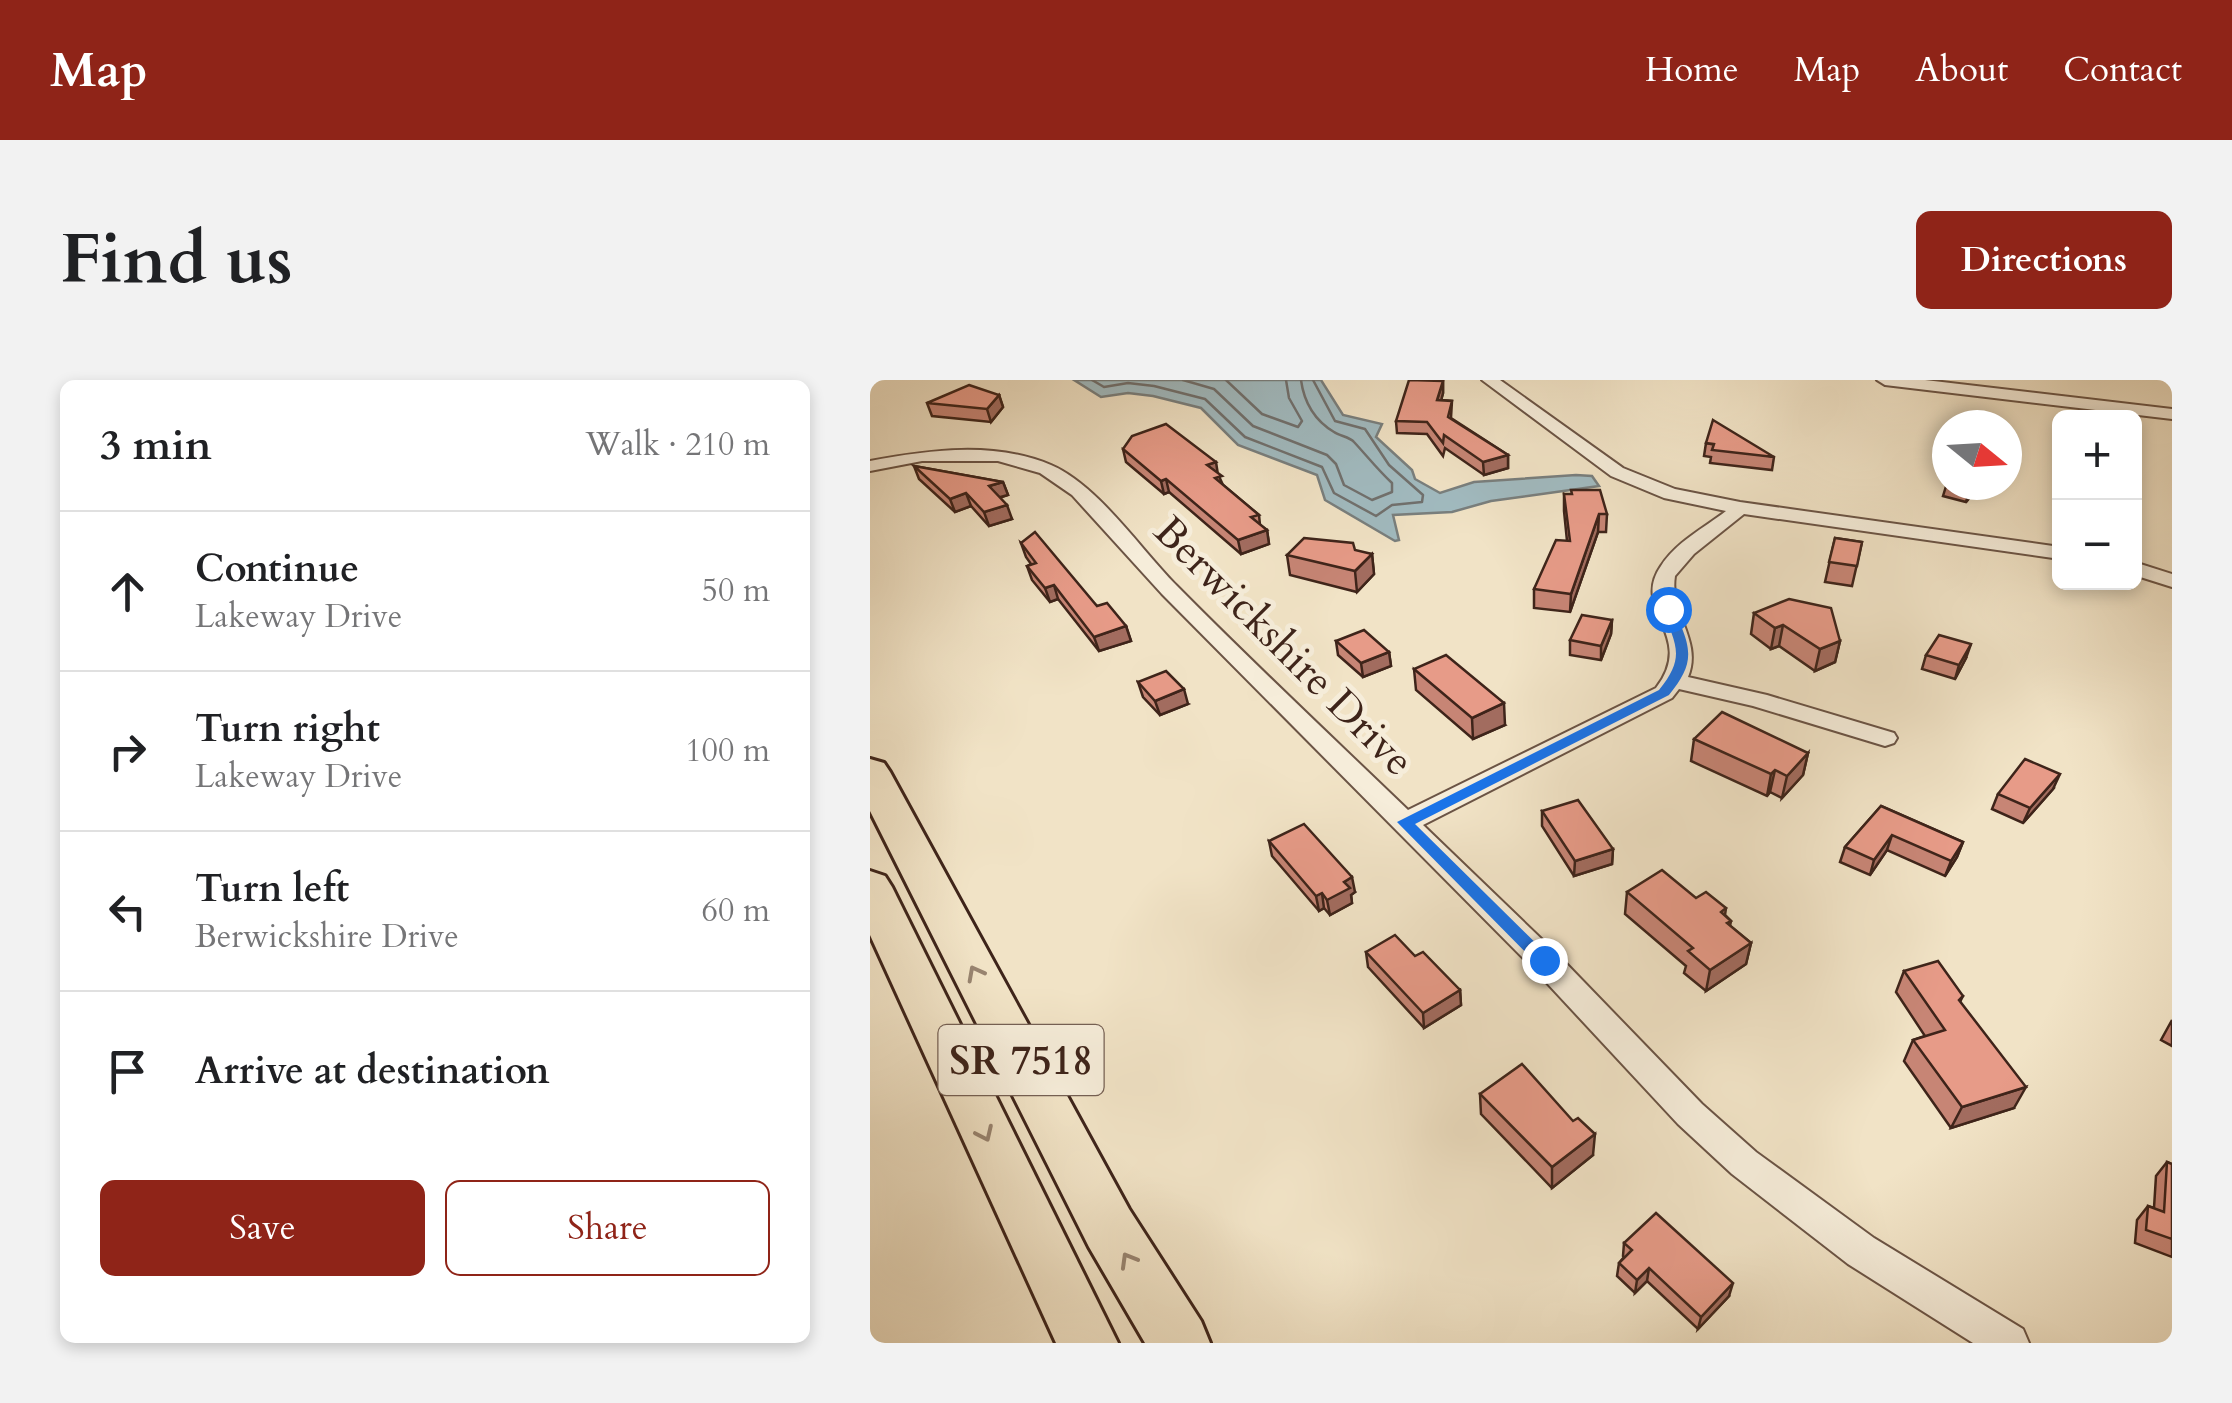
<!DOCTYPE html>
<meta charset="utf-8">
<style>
body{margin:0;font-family:Cardo,serif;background:#f2f2f2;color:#202124}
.controls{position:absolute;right:30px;top:30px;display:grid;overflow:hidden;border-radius:15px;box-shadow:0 5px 15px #0003}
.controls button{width:90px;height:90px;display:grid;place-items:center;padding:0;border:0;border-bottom:2px solid #e0e0e0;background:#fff;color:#202124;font:50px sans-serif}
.compass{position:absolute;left:1062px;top:30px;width:90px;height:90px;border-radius:50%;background:#fff;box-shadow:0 5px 15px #0003;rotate:108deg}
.stop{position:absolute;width:30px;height:30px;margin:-22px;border:8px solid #1a73e8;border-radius:50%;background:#fff}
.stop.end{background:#1a73e8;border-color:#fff;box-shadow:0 2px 10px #0008}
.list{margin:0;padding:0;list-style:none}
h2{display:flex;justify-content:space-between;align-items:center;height:130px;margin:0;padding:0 40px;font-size:42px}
h2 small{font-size:32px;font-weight:400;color:#757577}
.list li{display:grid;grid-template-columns:65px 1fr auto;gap:30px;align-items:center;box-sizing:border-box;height:160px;padding:0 40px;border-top:2px solid #e0e0e0}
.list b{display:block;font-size:38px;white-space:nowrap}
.list p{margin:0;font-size:32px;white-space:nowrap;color:#757577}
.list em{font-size:32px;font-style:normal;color:#757577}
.actions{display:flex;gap:20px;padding:30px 40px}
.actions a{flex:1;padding:22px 0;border:2px solid #8f2418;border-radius:15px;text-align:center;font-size:35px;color:#8f2418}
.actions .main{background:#8f2418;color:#fff}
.icon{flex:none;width:55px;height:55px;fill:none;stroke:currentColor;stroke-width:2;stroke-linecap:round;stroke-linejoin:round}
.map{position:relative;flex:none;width:1302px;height:963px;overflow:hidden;border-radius:15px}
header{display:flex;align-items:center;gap:60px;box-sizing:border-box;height:140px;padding:0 50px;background:#8f2418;color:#fff}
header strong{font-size:48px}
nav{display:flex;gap:55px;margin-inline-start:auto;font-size:35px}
.intro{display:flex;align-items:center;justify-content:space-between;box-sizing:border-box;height:240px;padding:0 60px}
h1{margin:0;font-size:70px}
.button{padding:25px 45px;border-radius:15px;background:#8f2418;color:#fff;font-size:35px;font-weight:700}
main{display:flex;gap:60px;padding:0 60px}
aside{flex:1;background:#fff;border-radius:15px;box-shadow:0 5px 15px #0003}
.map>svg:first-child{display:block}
.water{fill:#a1bbc1;stroke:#797f7e;stroke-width:2.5}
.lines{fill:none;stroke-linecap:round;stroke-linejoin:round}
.shore{stroke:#70706e;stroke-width:2.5}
.minor-casing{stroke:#6b5445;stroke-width:4}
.highway-casing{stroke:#3e241a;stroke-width:6}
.minor{fill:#f6edda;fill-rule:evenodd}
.highway{fill:#f1e3c6;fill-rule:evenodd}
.wall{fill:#c78575;stroke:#3e241a;stroke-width:2.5}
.shaded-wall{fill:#a26c5f;stroke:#3e241a;stroke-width:2.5}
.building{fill:#e79b88;stroke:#3e241a;stroke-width:2.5}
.oneway{stroke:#988470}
.route{fill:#1a73e8}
.labels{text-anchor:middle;stroke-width:10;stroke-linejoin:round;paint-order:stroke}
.shield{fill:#f6edda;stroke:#756054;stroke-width:2.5}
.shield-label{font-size:40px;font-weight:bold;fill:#3e241a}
.street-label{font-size:42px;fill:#3e241a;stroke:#f6edda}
</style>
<header>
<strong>Map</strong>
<nav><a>Home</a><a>Map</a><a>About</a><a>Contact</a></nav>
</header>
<div class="intro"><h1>Find us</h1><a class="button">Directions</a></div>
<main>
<aside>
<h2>3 min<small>Walk · 210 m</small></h2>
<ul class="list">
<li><svg class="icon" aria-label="ahead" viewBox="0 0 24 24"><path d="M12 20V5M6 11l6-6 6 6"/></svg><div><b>Continue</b><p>Lakeway Drive</p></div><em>50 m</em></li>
<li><svg class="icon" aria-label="right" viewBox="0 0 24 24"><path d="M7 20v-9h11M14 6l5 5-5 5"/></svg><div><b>Turn right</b><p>Lakeway Drive</p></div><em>100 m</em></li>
<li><svg class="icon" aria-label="left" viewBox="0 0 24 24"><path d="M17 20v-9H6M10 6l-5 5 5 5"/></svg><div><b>Turn left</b><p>Berwickshire Drive</p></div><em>60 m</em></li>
<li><svg class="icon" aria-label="arrive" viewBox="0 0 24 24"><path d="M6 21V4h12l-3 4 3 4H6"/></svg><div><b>Arrive at destination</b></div></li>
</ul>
<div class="actions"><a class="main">Save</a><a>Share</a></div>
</aside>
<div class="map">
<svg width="1302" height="963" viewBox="0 0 1302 963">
<rect width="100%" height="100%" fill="#f1e3c6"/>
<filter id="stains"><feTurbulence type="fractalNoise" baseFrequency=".002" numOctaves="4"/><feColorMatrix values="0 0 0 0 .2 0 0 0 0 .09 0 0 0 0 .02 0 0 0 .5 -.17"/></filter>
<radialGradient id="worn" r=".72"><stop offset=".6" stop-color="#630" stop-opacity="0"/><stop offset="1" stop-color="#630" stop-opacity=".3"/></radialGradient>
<path class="water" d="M204 0H451L473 35 512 44 506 57 542 90 545 99 570 113 604 102 706 95 722 96 729 106 621 121 582 132 523 135 529 160 525 161 455 120 447 95 368 65 331 28 283 16 258 13 231 17Z"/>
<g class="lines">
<g class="shore">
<path d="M222 0 234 7 258 3 284 6 335 19 375 57 452 87 464 113 506 136 522 125 552 122 553 115 519 85 495 49 465 41 443 0"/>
<path d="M313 0 344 9 383 46 457 75 466 84 474 105 502 120 522 112V103C508 90 497 76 484 62 480 57 470 56 464 52 444 40 434 22 431 0"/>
<path d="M356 0 392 34 428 47 432 41 419 18 416 0"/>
</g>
<g class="minor-casing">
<g id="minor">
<path d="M612 0H630L753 88 805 109 870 122 1190 167V179L874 134 824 174 805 196C799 234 833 260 818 297L897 315 1024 353 1027 358 1024 363 1015 366 883 326 809 309 802 318 553 445 685 572 832 724 886 772 1004 858 1153 949 1159 963H1103L978 884 862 794 808 744 663 588 292 214 202 115 170 93 128 81H52L0 91V81C58 70 125 61 181 85 228 105 271 170 307 206 383 283 461 356 538 430L786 308C827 255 760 231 791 186 806 162 834 148 856 131L794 118 741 96Z"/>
<path d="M1007 0H1055L1302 29V39L1015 5Z"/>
<path d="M1264 182 1302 194V207L1264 195Z"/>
</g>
</g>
<g class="highway-casing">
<g id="highway">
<path d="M0 379 14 383 20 392 259 829 331 941 340 963H275L219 867 0 431Z"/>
<path d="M0 491 15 496 22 507 248 963H186L0 555Z"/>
</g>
</g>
<use href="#minor" class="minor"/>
<use href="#highway" class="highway"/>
</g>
<g class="wall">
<path d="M573 1V13L571 20 582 21 581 38 638 75V88L614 95 575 68 573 76 557 54 527 53 526 41Z"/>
<path d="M129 15 133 27 121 42 62 36 57 23Z"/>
<path d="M836 63 904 77 902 90 840 83 841 77 834 76Z"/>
<path d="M253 69 348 94 353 105 389 135 390 145 397 150 399 164 371 174 299 112 294 114 256 82Z"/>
<path d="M44 86 133 102 138 115 129 118 142 139 119 146 101 126 85 132 49 99Z"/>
<path d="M1077 103V105H1110L1096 122 1073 116Z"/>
<path d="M694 114 737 134 736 152H728L700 232 664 228V209L697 161 694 131Z"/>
<path d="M965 158 992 162 982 206 955 202Z"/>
<path d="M151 163 227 226 256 246 261 261 229 271 188 219 180 222 162 200 157 186 161 184 156 177Z"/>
<path d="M502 174 504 194 487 212 420 195 417 175Z"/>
<path d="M884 233 970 261 965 282 945 291 909 266 901 269 881 254Z"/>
<path d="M742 240 741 254 731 280 700 275V260Z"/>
<path d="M466 261 519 272 521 286 493 297 468 275Z"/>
<path d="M1056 275 1096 278 1085 299 1052 289Z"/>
<path d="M544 289 635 345 603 359 546 310Z"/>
<path d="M268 302 318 324 290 335 273 317Z"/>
<path d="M824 359 938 373 933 395 912 418 900 412 897 416 821 381Z"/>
<path d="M1183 409 1153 443 1122 429 1128 414Z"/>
<path d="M1011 426 1093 462 1087 477 1075 496 1017 470 1000 495 970 482 975 467Z"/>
<path d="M672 431 743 469 742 484 704 496 672 446Z"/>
<path d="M399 461 485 512 481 515 482 523 460 535 454 528 449 531 402 476Z"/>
<path d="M757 512 826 518 856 528 855 535 861 541 860 546 881 563 876 584 836 611 814 593 816 586 755 534Z"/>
<path d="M496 572 545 576 590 610 591 625 554 648 498 587Z"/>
<path d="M1034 591 1093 616 1090 622 1144 728 1081 748 1034 681 1043 660 1055 656 1026 612Z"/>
<path d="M1302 640V666L1291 660Z"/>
<path d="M610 714 703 741 723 775 682 808 611 734Z"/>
<path d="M1297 782 1302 784V877L1265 863 1267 840 1278 826 1284 828 1286 796Z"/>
<path d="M754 863 859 916 828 949 777 901 765 913 747 896 749 883 754 877 753 876Z"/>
</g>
<g class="shaded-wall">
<path d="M573 1V13L568 33 567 20Z"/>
<path d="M129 15 133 27 121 42 117 29Z"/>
<path d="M638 75V88L614 95 613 82Z"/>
<path d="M346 82 348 95 337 85Z"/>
<path d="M296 99 299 112 294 114 291 101Z"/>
<path d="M133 102 138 115 123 119 119 106Z"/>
<path d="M1103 105H1110L1096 122 1100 108Z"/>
<path d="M96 113 101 126 85 132 80 119Z"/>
<path d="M137 125 142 139 119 146 114 132Z"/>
<path d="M729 134 728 152 700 232 701 214Z"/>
<path d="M397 150 399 164 371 174 368 160Z"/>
<path d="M502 174 504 194 487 212 485 191Z"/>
<path d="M184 205 188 219 180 222 175 208Z"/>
<path d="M742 240 741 254 731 280V266Z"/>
<path d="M913 245 909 266 901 269 905 248Z"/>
<path d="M256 246 261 261 229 271 224 257Z"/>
<path d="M970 261 965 282 945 291 950 269Z"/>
<path d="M1101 264 1096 278 1085 299 1089 285Z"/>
<path d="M519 272 521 286 493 297 491 283Z"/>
<path d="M314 309 318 324 290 335 285 321Z"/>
<path d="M634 323 635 345 603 359 602 338Z"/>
<path d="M938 373 933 395 912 418 917 396Z"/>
<path d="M905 390 900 412 897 416 901 394Z"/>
<path d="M1190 394 1183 409 1153 443 1160 428Z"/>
<path d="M1022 455 1017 470 1000 495 1004 480Z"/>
<path d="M1093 462 1087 477 1075 496 1081 481Z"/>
<path d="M743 469 742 484 704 496 705 481Z"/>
<path d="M482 497 485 512 481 515 482 523 460 535 457 520 474 502Z"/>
<path d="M452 513 454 528 449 531 446 516Z"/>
<path d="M881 563 876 584 836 611 840 590Z"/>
<path d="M590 610 591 625 554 648 553 633Z"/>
<path d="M1156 707 1144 728 1081 748 1092 727Z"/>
<path d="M725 754 723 775 682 808V787Z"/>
<path d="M779 888 777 901 765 913 767 900Z"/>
<path d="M863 903 859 916 828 949 831 937Z"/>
</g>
<g class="building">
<path d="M539 0 573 1 567 20 582 21 578 37 638 75 613 82 574 55 573 63 557 42 526 41Z"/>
<path d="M99 5 129 15 117 29 57 23Z"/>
<path d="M843 40 904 77 842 70 844 64 836 63Z"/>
<path d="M296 44 346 82 337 85 352 96 345 98 389 135 381 137 397 150 368 160 296 99 291 101 253 69 262 56Z"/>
<path d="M44 86 133 102 119 106 137 125 114 132 96 113 80 119Z"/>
<path d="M701 110H730L737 134H729L701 214 664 209 686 160 700 161 694 114H702Z"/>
<path d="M165 152 227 226 237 223 256 246 224 257 184 205 175 208 157 186 166 183 151 163Z"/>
<path d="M434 158 483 163 485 170 502 174 485 191 417 175Z"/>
<path d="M965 158 992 162 987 186 959 182Z"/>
<path d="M919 219 961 228 970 261 950 269 913 245 905 248 884 233Z"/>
<path d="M712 235 742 240 731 266 700 260Z"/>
<path d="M494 250 519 272 491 283 466 261Z"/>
<path d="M1069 255 1101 264 1089 285 1056 275Z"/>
<path d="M576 275 634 323 602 338 544 289Z"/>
<path d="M296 291 314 309 285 321 268 302Z"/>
<path d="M852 332 938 373 917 396 905 390 901 394 824 359Z"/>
<path d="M1155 379 1190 394 1160 428 1128 414Z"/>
<path d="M708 420 743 469 705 481 672 431Z"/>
<path d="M1011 426 1093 462 1081 481 1022 455 1004 480 975 467Z"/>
<path d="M434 444 482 497 474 502 480 508 457 520 452 513 446 516 399 461Z"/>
<path d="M792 490 826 518 836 512 856 528 851 532 861 541 857 543 881 563 840 590 818 571 823 568 757 512Z"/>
<path d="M525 555 545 576 553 572 590 610 553 633 496 572Z"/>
<path d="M1068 581 1093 616 1089 620 1156 707 1092 727 1043 660 1075 650 1034 591Z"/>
<path d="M652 684 703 741 708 738 725 754 682 787 610 714Z"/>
<path d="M1297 782 1302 784V859L1276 850 1278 826 1294 832Z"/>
<path d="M786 833 863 903 831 937 779 888 767 900 749 883 762 870 754 863Z"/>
</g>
<defs><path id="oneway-chevron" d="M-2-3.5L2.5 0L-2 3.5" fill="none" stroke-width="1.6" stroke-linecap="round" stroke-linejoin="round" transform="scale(2.5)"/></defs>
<g class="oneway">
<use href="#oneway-chevron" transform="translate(105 593) rotate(-118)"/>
<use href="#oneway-chevron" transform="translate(115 754) rotate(65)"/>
<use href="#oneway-chevron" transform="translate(258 880) rotate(-120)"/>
</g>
<path class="route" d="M798 225C806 231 808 236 811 246 824 276 819 290 799 315L545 444 683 580 681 585H668L527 442 789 310C816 277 806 265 792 229Z"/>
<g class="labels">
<rect class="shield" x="68.5" y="645" width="165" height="70" rx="8"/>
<g class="shield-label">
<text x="151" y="694">SR 7518</text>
</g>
<g class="street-label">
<text transform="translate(415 265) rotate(45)" y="15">Berwickshire Drive</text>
</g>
</g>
<rect width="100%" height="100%" filter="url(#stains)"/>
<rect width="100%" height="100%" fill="url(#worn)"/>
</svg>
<div class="controls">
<button>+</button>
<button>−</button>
</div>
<svg class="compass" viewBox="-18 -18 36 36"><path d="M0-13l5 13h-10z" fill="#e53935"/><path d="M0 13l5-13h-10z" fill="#757577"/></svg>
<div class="stop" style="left:798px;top:229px"></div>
<div class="stop end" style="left:674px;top:580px"></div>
</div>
</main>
